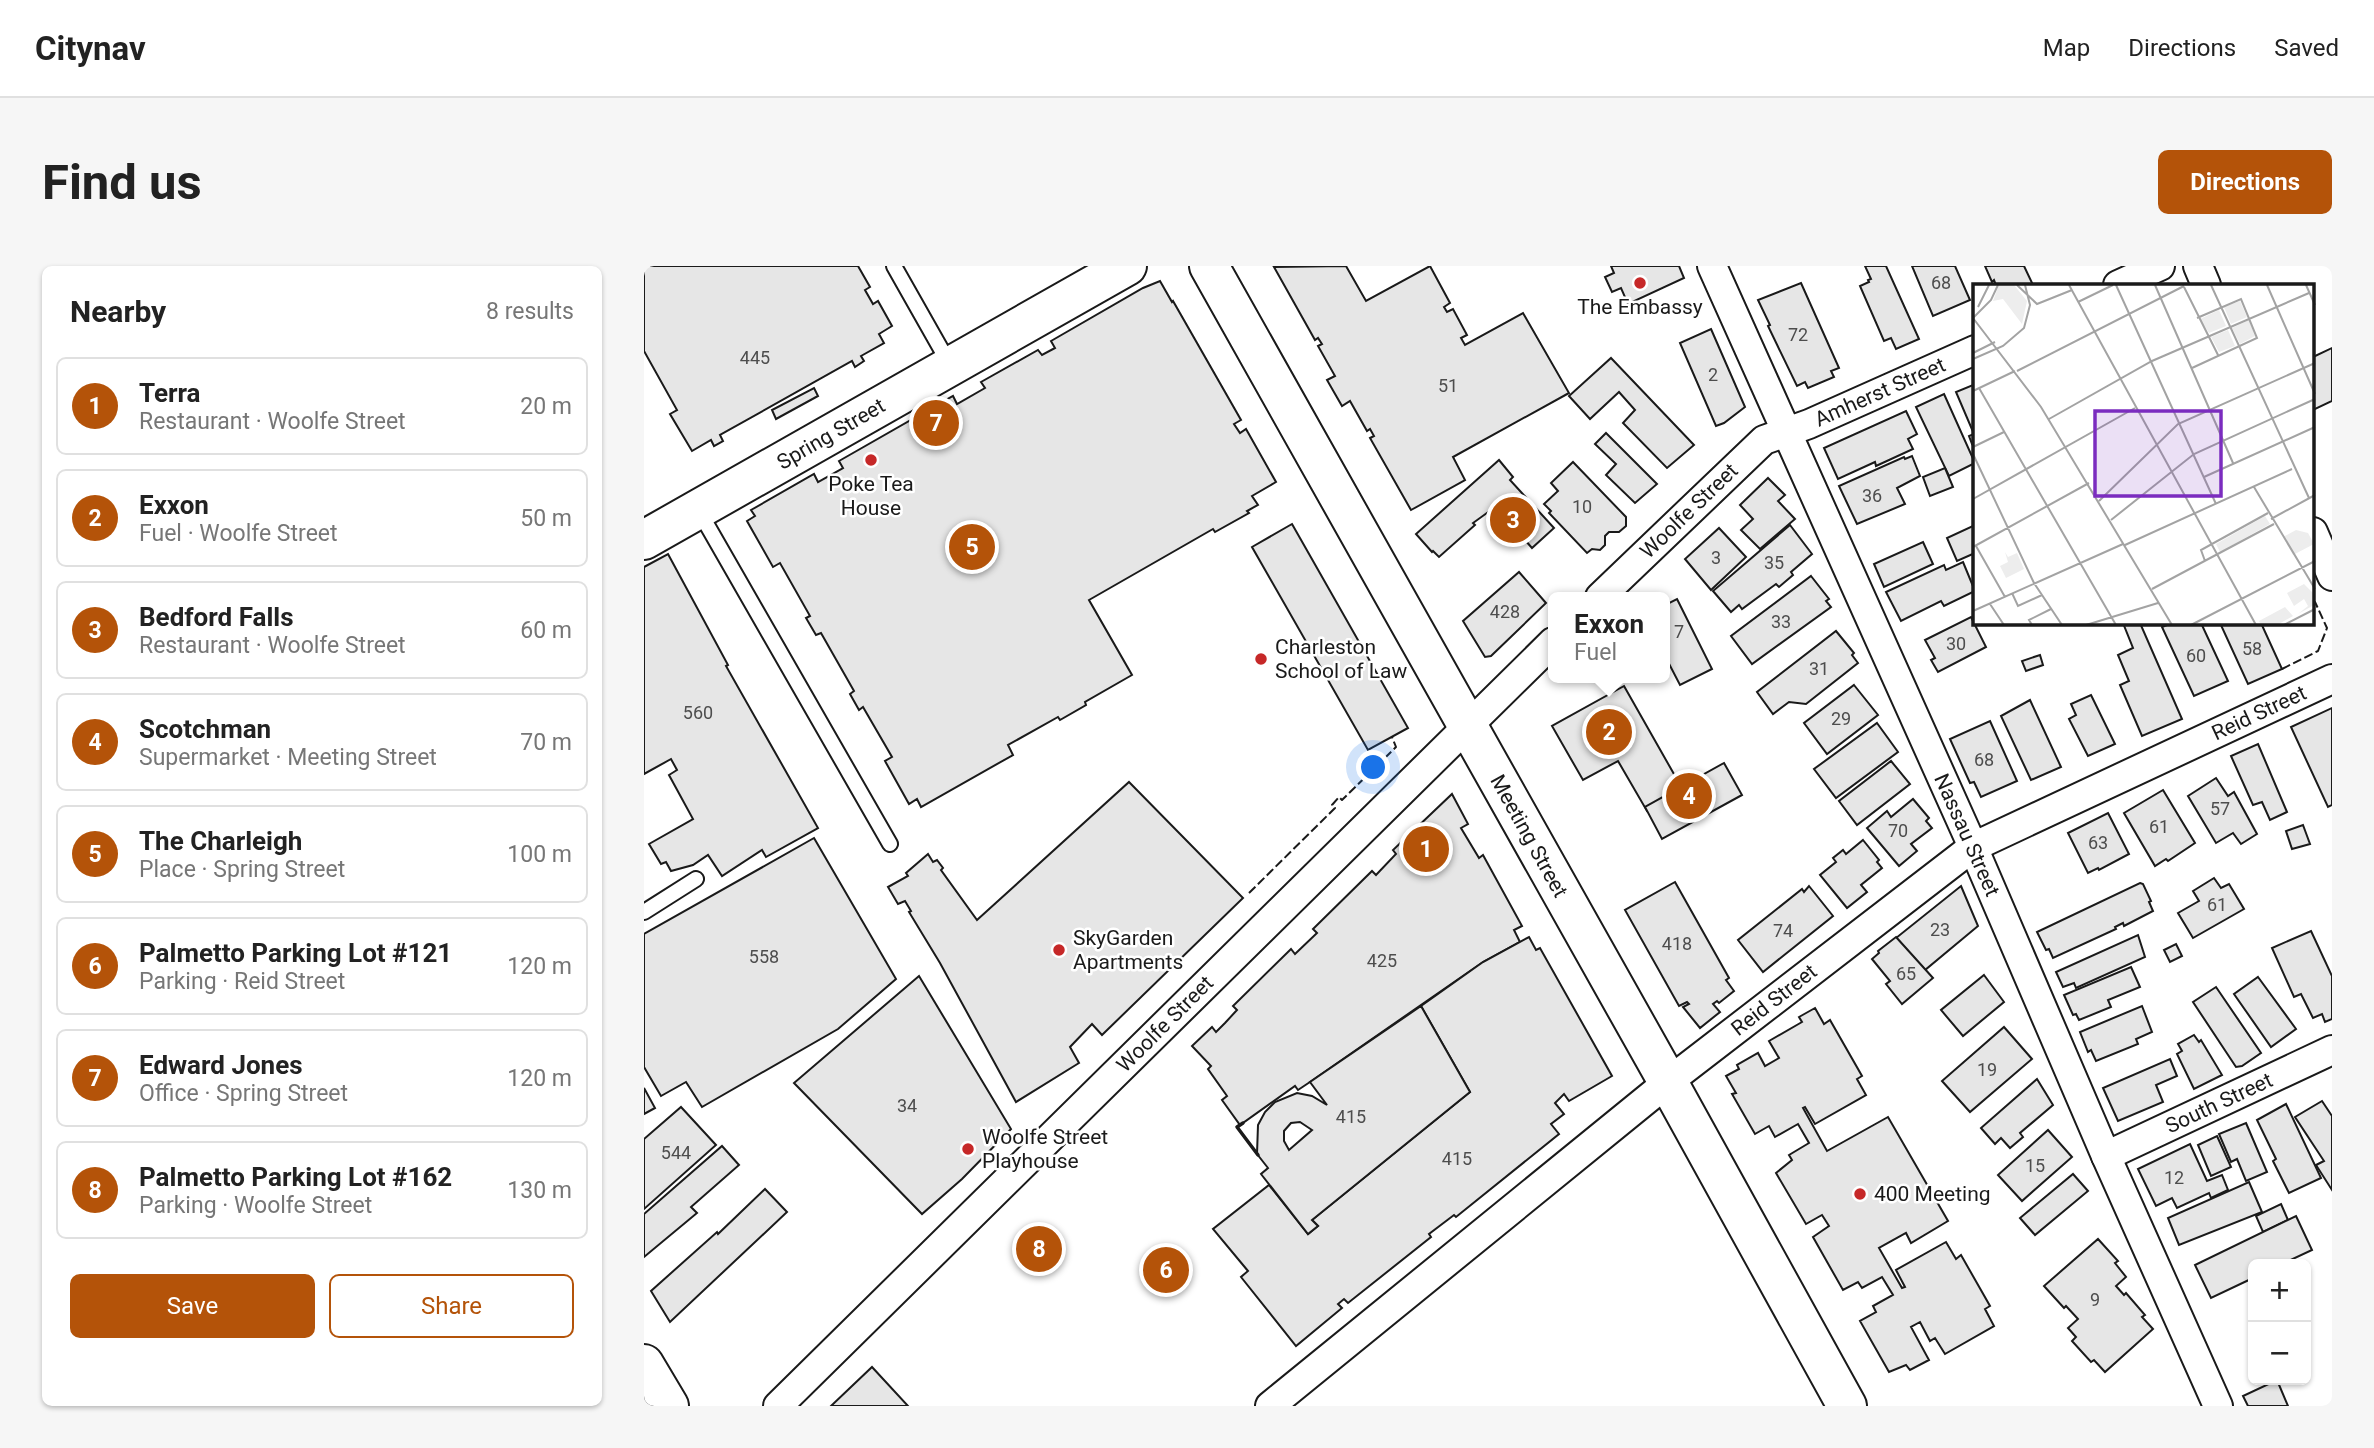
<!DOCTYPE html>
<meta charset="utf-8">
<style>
body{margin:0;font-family:Roboto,sans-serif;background:#f6f6f6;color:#222}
.controls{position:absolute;right:21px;bottom:21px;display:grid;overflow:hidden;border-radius:10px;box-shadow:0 2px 5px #0004}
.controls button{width:63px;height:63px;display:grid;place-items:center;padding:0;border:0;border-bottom:2px solid #e0e0e0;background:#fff;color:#222;font:35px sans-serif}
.you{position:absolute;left:730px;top:502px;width:24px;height:24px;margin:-18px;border:5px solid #fff;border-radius:50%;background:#1a73e8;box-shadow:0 0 0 10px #1a73e833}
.badge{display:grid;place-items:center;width:46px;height:46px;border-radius:50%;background:#b45309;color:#fff;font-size:23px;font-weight:700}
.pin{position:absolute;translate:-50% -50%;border:4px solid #fff;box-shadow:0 2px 7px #0006}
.popup{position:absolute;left:904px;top:326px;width:122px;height:91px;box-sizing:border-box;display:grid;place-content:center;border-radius:10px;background:#fff;filter:drop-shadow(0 2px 5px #0005);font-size:23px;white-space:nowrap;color:#767676}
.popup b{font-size:26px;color:#222}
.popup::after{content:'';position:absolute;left:50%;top:100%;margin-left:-14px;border:14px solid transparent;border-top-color:#fff}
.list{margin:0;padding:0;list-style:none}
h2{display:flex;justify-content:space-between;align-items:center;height:91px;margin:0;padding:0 28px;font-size:30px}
h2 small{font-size:23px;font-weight:400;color:#767676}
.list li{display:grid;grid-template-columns:46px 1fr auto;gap:21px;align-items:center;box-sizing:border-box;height:98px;margin:0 14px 14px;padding:0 14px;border:2px solid #e0e0e0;border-radius:10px}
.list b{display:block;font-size:26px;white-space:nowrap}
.list p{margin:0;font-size:23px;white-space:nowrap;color:#767676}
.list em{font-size:23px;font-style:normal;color:#767676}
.actions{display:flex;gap:14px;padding:21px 28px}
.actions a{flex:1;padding:16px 0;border:2px solid #b45309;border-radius:10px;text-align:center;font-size:24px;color:#b45309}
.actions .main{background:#b45309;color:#fff}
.map{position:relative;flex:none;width:1688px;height:1140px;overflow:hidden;border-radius:10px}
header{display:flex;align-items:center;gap:42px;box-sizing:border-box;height:98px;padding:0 35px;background:#fff;border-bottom:2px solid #e0e0e0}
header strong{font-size:33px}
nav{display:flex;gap:38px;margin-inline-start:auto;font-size:24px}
.intro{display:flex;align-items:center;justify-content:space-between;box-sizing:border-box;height:168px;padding:0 42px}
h1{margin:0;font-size:49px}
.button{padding:18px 32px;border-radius:10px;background:#b45309;color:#fff;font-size:24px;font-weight:700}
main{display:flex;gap:42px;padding:0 42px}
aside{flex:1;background:#fff;border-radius:10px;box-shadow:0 2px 5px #0004}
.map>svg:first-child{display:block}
.building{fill:#e6e6e6;stroke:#1a1a1a;stroke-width:2;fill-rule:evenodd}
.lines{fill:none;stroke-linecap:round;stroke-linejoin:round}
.service-casing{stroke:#1a1a1a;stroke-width:18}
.minor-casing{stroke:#1a1a1a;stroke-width:32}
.secondary-casing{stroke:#1a1a1a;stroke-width:42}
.primary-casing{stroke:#1a1a1a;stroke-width:42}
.service{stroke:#fff;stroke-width:14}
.minor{stroke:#fff;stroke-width:28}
.secondary{stroke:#fff;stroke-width:38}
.primary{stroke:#fff;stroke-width:38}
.fence{stroke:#1a1a1a;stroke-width:2;stroke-dasharray:9 3.5;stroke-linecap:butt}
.wall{stroke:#1a1a1a;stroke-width:3.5}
.poi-dot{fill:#c62828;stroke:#fff;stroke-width:2.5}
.labels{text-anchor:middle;stroke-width:5;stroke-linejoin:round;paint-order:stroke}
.number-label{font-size:18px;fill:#4d4d4d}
.poi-label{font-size:21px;fill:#1a1a1a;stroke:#fff;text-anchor:start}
.street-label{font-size:21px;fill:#1a1a1a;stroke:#fff}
.inset-road{fill:none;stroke:#a3a3a3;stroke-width:2}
.view{fill:#7b2cbf;fill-opacity:0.15;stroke:#7b2cbf;stroke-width:3.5}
.inset-edge{fill:none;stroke:#1a1a1a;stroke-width:3.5}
</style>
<header>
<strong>Citynav</strong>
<nav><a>Map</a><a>Directions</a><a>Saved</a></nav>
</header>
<div class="intro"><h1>Find us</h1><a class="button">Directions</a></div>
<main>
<aside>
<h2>Nearby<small>8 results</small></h2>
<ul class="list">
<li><span class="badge">1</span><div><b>Terra</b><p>Restaurant · Woolfe Street</p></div><em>20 m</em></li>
<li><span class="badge">2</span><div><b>Exxon</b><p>Fuel · Woolfe Street</p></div><em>50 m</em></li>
<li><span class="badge">3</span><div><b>Bedford Falls</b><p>Restaurant · Woolfe Street</p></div><em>60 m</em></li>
<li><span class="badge">4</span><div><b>Scotchman</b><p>Supermarket · Meeting Street</p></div><em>70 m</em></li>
<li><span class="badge">5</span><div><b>The Charleigh</b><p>Place · Spring Street</p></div><em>100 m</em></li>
<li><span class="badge">6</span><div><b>Palmetto Parking Lot #121</b><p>Parking · Reid Street</p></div><em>120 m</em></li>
<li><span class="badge">7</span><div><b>Edward Jones</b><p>Office · Spring Street</p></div><em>120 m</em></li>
<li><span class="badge">8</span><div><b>Palmetto Parking Lot #162</b><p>Parking · Woolfe Street</p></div><em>130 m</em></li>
</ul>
<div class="actions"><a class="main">Save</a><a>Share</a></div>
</aside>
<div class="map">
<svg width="1688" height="1140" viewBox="0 0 1688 1140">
<rect width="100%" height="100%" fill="#fff"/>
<g class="building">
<path d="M0 0H214L226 21 221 24 229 38 234 35 248 60 235 68 240 77 217 90 220 95 211 101 208 95 76 169 79 175 70 180 67 174 48 185 26 148 33 144 0 85Z"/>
<path d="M702 0 722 35 786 0 806 37 800 41 803 46 809 43 823 69 817 72 821 79 879 47 925 127 809 191 821 214 767 244 726 172 730 170 726 163 723 165 706 135 698 140 683 114 691 110 674 80 678 78 674 72 671 74 630 1Z"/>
<path d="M967 0H1035L1040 12 984 38 977 22 968 26 961 11 970 7Z"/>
<path d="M1221 0H1242L1275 73 1252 83 1247 72 1240 75 1216 20 1225 16 1224 14 1227 13Z"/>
<path d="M1268 0H1311L1326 34 1289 50Z"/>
<path d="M1341 0H1380L1389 19H1352L1350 14 1348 16Z"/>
<path d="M516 15 528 36 529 35 597 154 590 158 596 167 602 163 632 216 608 230 614 239 603 245 605 247 571 266 569 263 445 334 488 409 441 436 442 439 416 454 414 451 364 479 369 489 277 541 273 533 265 538 241 495 248 491 219 441 215 444 206 428 210 425 177 367 172 369 162 352 166 350 136 297 129 301 103 255 111 250 107 244 170 208 174 216 199 202 195 195 309 130 313 138 341 122 337 116 394 84 398 89 411 82 407 75 499 22Z"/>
<path d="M1157 17 1195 102 1187 105 1190 111 1164 122 1161 116 1153 120 1124 60 1126 59 1114 34Z"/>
<path d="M1067 63 1101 141 1080 157 1072 160 1036 77Z"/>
<path d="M1688 82V135L1669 144V91Z"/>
<path d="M967 92 1050 179 1023 202 979 157 991 144 975 126 946 153 925 130Z"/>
<path d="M1329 119 1331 124V176L1328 178 1325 170 1330 168 1312 126Z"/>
<path d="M170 122 174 130 132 153 128 144Z"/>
<path d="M1300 128 1331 197 1305 210 1272 141Z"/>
<path d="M1262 145 1273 168 1264 173 1269 183 1232 200 1231 196 1194 213 1180 182Z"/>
<path d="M962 167 1013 218 991 237 962 209 972 198 951 178Z"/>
<path d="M1268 190 1276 210 1253 222 1261 238 1213 258 1195 220 1260 191 1261 193Z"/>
<path d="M855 194 869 211 866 214 910 262 888 282 860 250 856 254 847 244 829 257 831 259 795 291 789 285 788 286 772 268Z"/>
<path d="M929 196 982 251V260L975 266H965L961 270V279L956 284 948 283 943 287 905 247 907 245 900 238 914 225 907 217Z"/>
<path d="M1301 202 1309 221 1286 230 1279 211Z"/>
<path d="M1124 212 1141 229 1134 235 1151 253 1116 283 1097 264 1109 253 1096 239Z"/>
<path d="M648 258 764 462 724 484 608 281Z"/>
<path d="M1146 259 1168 288 1147 306 1149 309 1135 321 1132 318 1098 343 1095 339 1087 346 1069 325Z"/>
<path d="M1331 259V287L1313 295 1303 272Z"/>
<path d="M1075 262 1102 291 1067 324 1041 293Z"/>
<path d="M1279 276 1289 298 1240 321 1230 298Z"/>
<path d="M24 288 84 399 82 400 174 562 122 591 118 584 78 610 64 589 49 599 27 605 22 596 17 598 5 578 49 553 25 509 33 504 27 493 0 508V301Z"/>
<path d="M1319 296 1331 325 1300 340 1297 335 1257 355 1242 326 1300 299 1302 304Z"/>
<path d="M875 306 902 337 847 390 841 391 819 355Z"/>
<path d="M1167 310 1185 333 1182 335 1187 341 1108 398 1087 370Z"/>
<path d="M1033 333 1068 403 1036 419 1021 390V339Z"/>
<path d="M1327 351 1342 381 1294 406 1287 394 1291 392 1281 374Z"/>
<path d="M1479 357H1496L1538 453 1498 470 1476 419 1485 415 1474 389 1489 382Z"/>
<path d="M1528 357H1557L1584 415 1550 430 1518 361Z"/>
<path d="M1576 357H1617L1638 403 1604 418Z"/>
<path d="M1192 365 1210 387 1208 389 1214 397 1162 438 1145 436 1129 448 1113 426Z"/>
<path d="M1396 389 1399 399 1382 405 1378 395Z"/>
<path d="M1210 419 1234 449 1183 488 1160 457Z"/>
<path d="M980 420 1039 524 1003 545 974 495 939 514 908 460Z"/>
<path d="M1447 429 1471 478 1444 490 1425 453 1432 449 1427 438Z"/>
<path d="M1386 434 1417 501 1387 514 1357 450Z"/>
<path d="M1688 442V539L1684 541 1647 461Z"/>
<path d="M1346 455 1373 515 1337 531 1330 516 1326 517 1306 473Z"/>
<path d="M1233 457 1254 486 1192 532 1170 503Z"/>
<path d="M1614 478 1643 546 1626 554 1618 536 1609 539 1587 490Z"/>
<path d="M1247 495 1266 518 1213 559 1195 535Z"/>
<path d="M1080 497 1098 529 1018 573 1001 541Z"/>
<path d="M1572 512 1584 530 1590 526 1613 568 1597 578 1589 567 1572 577 1544 530Z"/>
<path d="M485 516 599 632 458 769 448 758 426 781 435 797 372 836 296 697 265 646 267 645 261 635 254 638 244 621 264 610 262 607 284 588 289 596 293 594 299 602 297 604 333 654Z"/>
<path d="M1519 524 1551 577 1524 595 1522 593 1511 600 1480 547Z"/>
<path d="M808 528 824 558 817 562 835 592 839 589 878 660 870 664 876 676 839 696 666 816 654 824 651 820 596 859 578 834 583 830 564 803 567 800 548 780 568 761 572 766 581 757 593 744 589 740 647 683 651 688 673 667 669 663 728 605 732 609 752 588 749 584Z"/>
<path d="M1269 533 1285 552 1282 555 1288 562 1267 578 1273 585 1255 600 1223 562 1243 545 1247 551Z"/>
<path d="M1464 547 1485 588 1455 604 1454 602 1444 607 1424 567Z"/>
<path d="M1659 559 1666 578 1648 583 1642 565Z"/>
<path d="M170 572 252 713 194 763 58 841 42 816 17 830 0 801V668Z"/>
<path d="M1219 574 1235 594 1233 596 1238 602 1217 619 1223 626 1203 642 1176 609 1192 596 1189 592 1199 584 1202 588Z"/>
<path d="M1570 612 1577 622 1585 618 1600 643 1549 672 1534 647 1555 635 1549 625Z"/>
<path d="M1031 616 1085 712 1082 714 1090 725 1075 737 1073 735 1069 738 1076 746 1056 762 1039 741 1045 738 1043 736 1035 740 981 644Z"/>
<path d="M1496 617 1499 618 1507 635 1505 636 1509 645 1480 660 1479 657 1471 661 1472 663 1409 692 1405 683 1402 684 1393 666Z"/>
<path d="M1165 620 1189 650 1119 706 1094 674 1158 623 1160 626Z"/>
<path d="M1317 620 1334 660 1281 704 1252 672Z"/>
<path d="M1667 665 1688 710V753L1681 756 1678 748 1669 752 1657 728 1650 731 1628 682Z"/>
<path d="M1494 669 1501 691 1432 722 1430 717 1419 721 1412 706Z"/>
<path d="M885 671 892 684 896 682 968 810 925 835 920 828 911 837 920 848 907 858 915 868 812 951 810 949 785 968 787 971 704 1037 700 1033 694 1038 698 1042 652 1080 597 1011 604 1005 569 963 625 919 664 968 674 960 668 954 826 826 777 740 839 696Z"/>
<path d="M1252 671 1289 712 1258 738 1242 718 1246 715 1228 693 1235 687 1234 685Z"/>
<path d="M1532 678 1538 690 1526 696 1520 684Z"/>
<path d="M1487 701 1496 721 1464 734 1467 741 1435 754 1432 748 1429 749 1420 729Z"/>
<path d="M1340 709 1360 736 1319 770 1297 744Z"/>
<path d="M275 710 367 863 318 913 278 948 150 817Z"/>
<path d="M1614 711 1652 763 1627 781 1590 728Z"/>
<path d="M1572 721 1617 787 1598 800 1592 801 1549 736Z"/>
<path d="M777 740 826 826 668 954 674 960 664 968 617 908 624 902 613 888 614 859 621 846 631 836 653 827 668 830 683 839 666 816ZM656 856 668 864 645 884 640 875V865L647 857Z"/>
<path d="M1498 740 1508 766 1492 773 1494 778 1452 795 1447 784 1444 786 1436 766Z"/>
<path d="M1171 742 1180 758 1186 754 1218 810 1213 813 1222 829 1171 858 1161 841 1159 842 1183 885 1244 851 1304 955 1267 977 1262 967 1235 982 1258 1022 1261 1021 1252 1004 1302 976 1312 993 1317 989 1346 1040 1341 1043 1350 1060 1301 1088 1291 1072 1286 1075 1276 1056 1267 1061 1285 1094 1266 1104 1262 1099 1245 1106 1216 1055 1232 1046 1229 1040 1249 1029 1238 1011 1218 1022 1214 1016 1199 1024 1169 971 1185 960 1178 949 1162 958 1132 907 1148 894 1145 889 1165 877 1154 858 1131 871 1125 860 1111 868 1088 828 1092 827 1082 810 1095 803 1093 799 1114 787 1121 800 1135 792 1125 775 1158 756 1155 751Z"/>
<path d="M1360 761 1388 793 1326 846 1298 815Z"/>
<path d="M1550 769 1555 776 1557 774 1578 809 1550 823 1533 788 1538 785 1534 778Z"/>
<path d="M1526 793 1533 810 1512 819 1519 836 1474 855 1459 822Z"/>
<path d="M1393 813 1409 839 1376 867 1379 871 1366 882 1357 872 1351 878 1337 862Z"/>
<path d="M0 822 11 842 0 848Z"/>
<path d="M1678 835 1688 850V924L1672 899 1680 895 1651 851Z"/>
<path d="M1642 838 1677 912 1645 927 1629 895 1632 893 1613 854Z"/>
<path d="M37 841 72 879 0 943V873Z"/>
<path d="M1602 857 1623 906 1602 915 1593 893 1587 896 1575 868Z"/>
<path d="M1404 864 1428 891 1378 935 1354 909Z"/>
<path d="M1573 870 1587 901 1567 910 1554 879Z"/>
<path d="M1546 878 1563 915 1578 909 1584 924 1567 932 1565 927 1533 942 1528 932 1512 940 1494 903Z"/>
<path d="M78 880 95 899 47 941 53 947 0 991V948Z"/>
<path d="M1429 908 1444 925 1391 969 1376 952Z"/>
<path d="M1605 916 1618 946 1535 979 1524 952Z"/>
<path d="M121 923 143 946 26 1056 7 1025 73 966 74 968Z"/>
<path d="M1637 938 1644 954 1619 966 1612 950Z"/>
<path d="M1652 950 1668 984 1638 998H1609V1012L1567 1032 1551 999Z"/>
<path d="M1454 973 1474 995 1471 997 1482 1011 1472 1020 1480 1029 1482 1027 1501 1049 1498 1051 1509 1063 1461 1106 1450 1094 1447 1096 1428 1075 1432 1071 1424 1062 1434 1053 1422 1040 1420 1042 1400 1020Z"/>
<path d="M228 1101 264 1140H187L208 1120Z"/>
<path d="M1633 1114 1644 1140H1604L1599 1130Z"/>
</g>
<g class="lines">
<g class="service-casing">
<g id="service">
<path d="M250 0 306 99"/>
<path d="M55 245 246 578"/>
<path d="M0 646 52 613"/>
</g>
</g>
<g class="minor-casing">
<g id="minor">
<path d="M1068 0 1329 581 1462 890 1574 1140"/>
<path d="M1554 0 1562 19"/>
<path d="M1474 19 1516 0"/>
<path d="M1669 266 1688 310"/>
<path d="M956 331 1120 174 1165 158 1331 84"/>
<path d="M1462 890 1688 784"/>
<path d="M134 1140 909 376"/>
<path d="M626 1140 1024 816 1329 581 1688 413"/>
</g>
</g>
<g class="secondary-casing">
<path id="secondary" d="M0 274 483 0"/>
</g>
<g class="primary-casing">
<g id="primary">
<path d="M565 0 1024 816 1203 1140"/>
<path d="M0 1098 25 1140"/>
</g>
</g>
<use href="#service" class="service"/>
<use href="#minor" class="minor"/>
<use href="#secondary" class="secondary"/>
<use href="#primary" class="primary"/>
<g class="fence">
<path d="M1638 403 1674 385 1683 362 1671 336 1669 338"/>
<path d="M605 627 691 542 688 539 695 531 698 534 752 481 748 471"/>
</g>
<path class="wall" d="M599 857 593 861 614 889"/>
</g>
<g class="poi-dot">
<circle cx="996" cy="17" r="7"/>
<circle cx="227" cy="194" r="7"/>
<circle cx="617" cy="393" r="7"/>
<circle cx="415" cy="684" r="7"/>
<circle cx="324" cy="883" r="7"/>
<circle cx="1216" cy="928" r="7"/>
</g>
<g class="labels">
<g class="number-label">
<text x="1297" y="23">68</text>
<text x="1154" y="75">72</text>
<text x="111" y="98">445</text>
<text x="1069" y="115">2</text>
<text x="804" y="126">51</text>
<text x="1228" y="236">36</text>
<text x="938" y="247">10</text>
<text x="1072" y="298">3</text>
<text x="1130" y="303">35</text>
<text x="861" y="352">428</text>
<text x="1137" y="362">33</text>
<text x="1035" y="372">7</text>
<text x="1312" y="384">30</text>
<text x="1608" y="389">58</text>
<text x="1552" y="396">60</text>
<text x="1175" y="409">31</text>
<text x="54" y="453">560</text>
<text x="1197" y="459">29</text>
<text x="1340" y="500">68</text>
<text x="1576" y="549">57</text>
<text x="1515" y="567">61</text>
<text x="1254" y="571">70</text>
<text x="1454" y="583">63</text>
<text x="1573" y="645">61</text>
<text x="1296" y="670">23</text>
<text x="1139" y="671">74</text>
<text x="1033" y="684">418</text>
<text x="120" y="697">558</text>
<text x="738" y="701">425</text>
<text x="1262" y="714">65</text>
<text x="1343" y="810">19</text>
<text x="263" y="846">34</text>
<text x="707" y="857">415</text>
<text x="32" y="893">544</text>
<text x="813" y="899">415</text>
<text x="1391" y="906">15</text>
<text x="1530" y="918">12</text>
<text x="1451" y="1040">9</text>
</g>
<g class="poi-label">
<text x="996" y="48" text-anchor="middle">The Embassy</text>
<text x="227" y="225" text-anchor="middle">Poke Tea<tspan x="227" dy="24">House</tspan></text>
<text x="631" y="388">Charleston<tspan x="631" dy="24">School of Law</tspan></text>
<text x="429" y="679">SkyGarden<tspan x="429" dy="24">Apartments</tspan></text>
<text x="338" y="878">Woolfe Street<tspan x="338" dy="24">Playhouse</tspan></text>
<text x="1230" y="935">400 Meeting</text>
</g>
<g class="street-label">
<text transform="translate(1236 126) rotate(-24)" y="7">Amherst Street</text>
<text transform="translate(187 168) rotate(-30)" y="7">Spring Street</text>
<text transform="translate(1045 245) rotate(-44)" y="7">Woolfe Street</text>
<text transform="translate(1615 447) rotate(-25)" y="7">Reid Street</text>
<text transform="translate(1323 569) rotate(66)" y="7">Nassau Street</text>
<text transform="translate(885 570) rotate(61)" y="7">Meeting Street</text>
<text transform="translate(1130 734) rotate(-38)" y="7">Reid Street</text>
<text transform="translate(521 758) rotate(-45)" y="7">Woolfe Street</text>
<text transform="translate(1575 837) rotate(-25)" y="7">South Street</text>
</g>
</g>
<g transform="translate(1329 18)">
<rect width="341" height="341" fill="#fff"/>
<path d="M26 1H41L54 17 49 40 30 15 20 17ZM267 17 274 33 258 40 251 23ZM246 26 253 42 236 49 227 35ZM276 36 282 52 267 60 259 44ZM255 46 262 62 246 68 238 53ZM292 232 297 240 247 268 243 260ZM323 246 335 249 341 260 320 271 310 253ZM32 268 35 273 44 269 51 285 33 294 27 282 35 278ZM331 300 341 310V321L325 330 335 322 331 315 321 322 314 309ZM312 323 320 332 304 341H288L286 337Z" fill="#ededed"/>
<path class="inset-road" d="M44 1 64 20 99 6M96 1 283 341M143 1 243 220M182 1 260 179M238 1 336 214M294 1 342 110M333 1 342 21M211 3 245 71M105 18 140 1M5 23 16 1M0 34 68 123 199 341M0 34 18 16 25 1M0 69 22 58M0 75 30 62 51 44 57 21 52 1M219 84 284 54 268 15 224 34M44 87 211 2M6 104 143 341M0 107 42 87M76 135 179 77 336 9M0 163 31 148M0 170 61 299 89 341M231 193 342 143M281 203 342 305M0 215 162 124M126 217 205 140 342 79M298 235 342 211M138 236 221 170 342 115M152 261 319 185M3 262 32 313M0 263 116 199M232 277 228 266 295 229M179 305 301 240M39 309 45 322 69 311M17 320 31 341M0 327 150 260M59 341 56 336 78 325M113 341 185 319M218 341 342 277M311 341 342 325"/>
<path class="view" d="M122 127H248V212H122Z"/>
<rect width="341" height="341" class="inset-edge"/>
</g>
</svg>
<div class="controls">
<button>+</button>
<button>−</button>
</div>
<div class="you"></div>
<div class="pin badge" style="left:782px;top:583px">1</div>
<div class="pin badge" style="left:965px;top:466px">2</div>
<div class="popup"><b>Exxon</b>Fuel</div>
<div class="pin badge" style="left:869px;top:254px">3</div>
<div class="pin badge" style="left:1045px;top:530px">4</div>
<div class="pin badge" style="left:328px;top:281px">5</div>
<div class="pin badge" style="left:522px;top:1004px">6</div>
<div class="pin badge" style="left:292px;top:157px">7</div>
<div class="pin badge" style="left:395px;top:983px">8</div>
</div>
</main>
